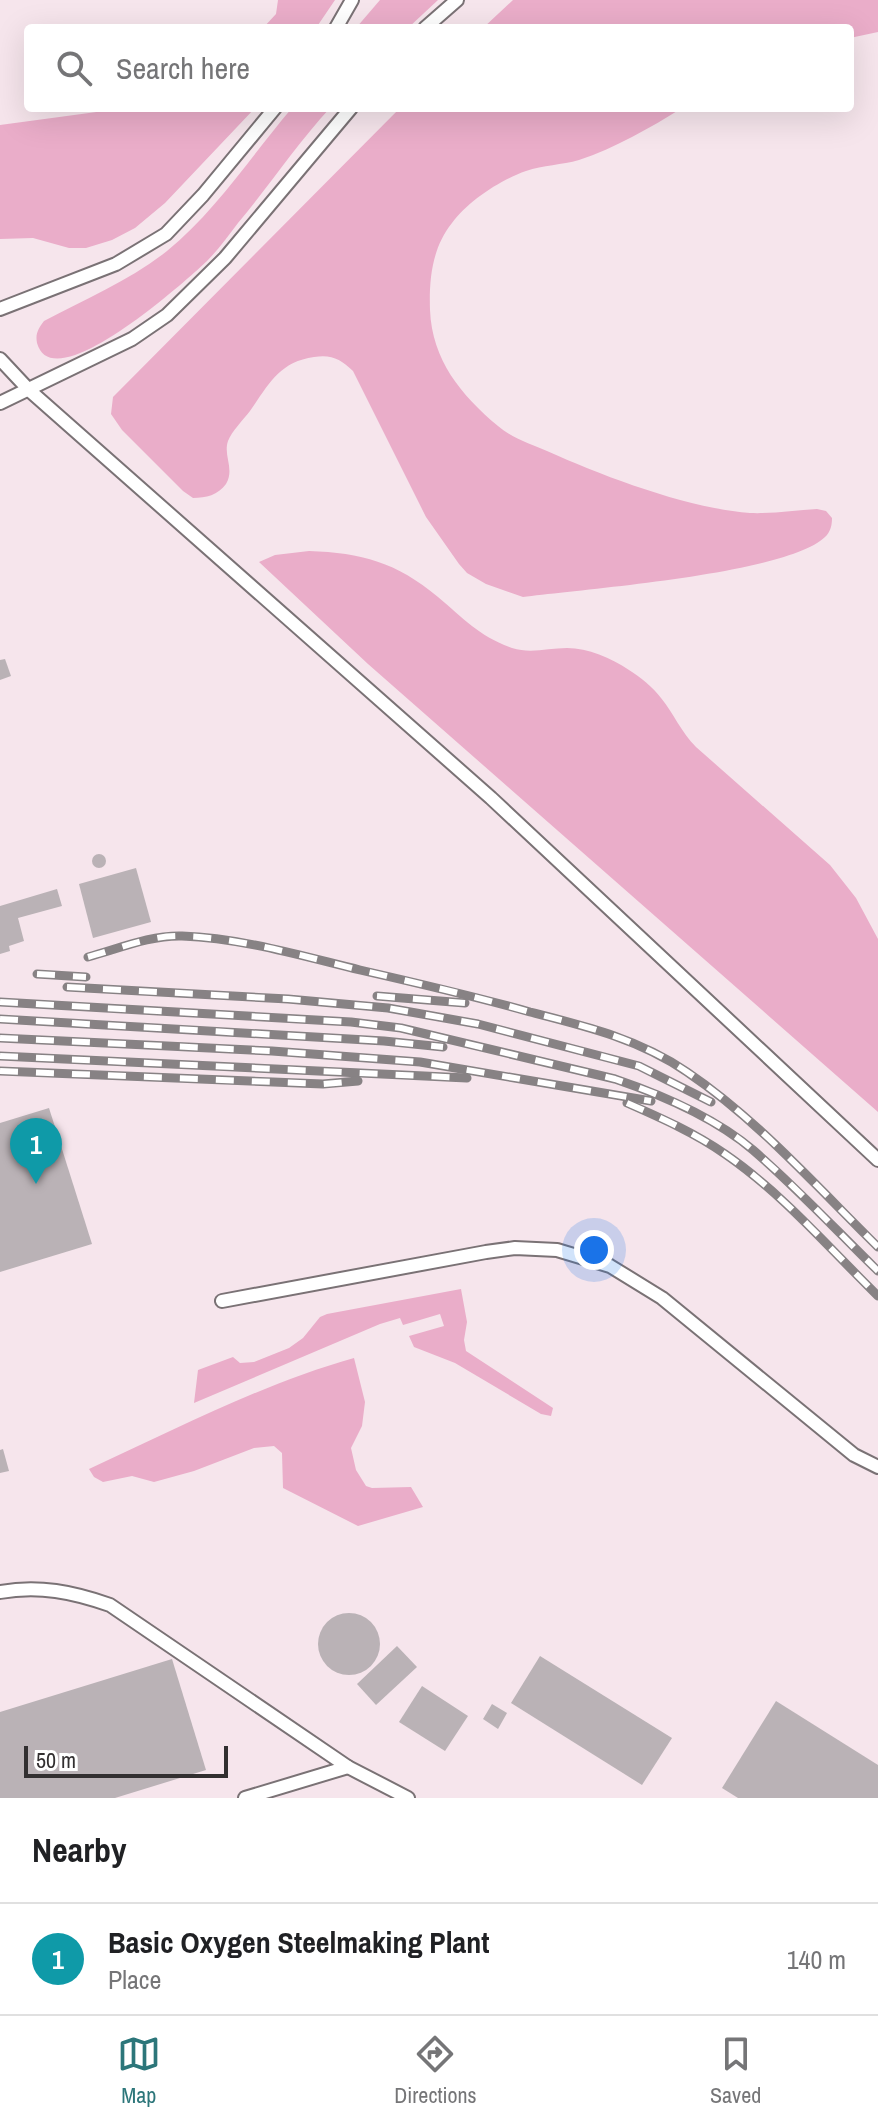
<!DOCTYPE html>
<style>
body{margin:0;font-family:"Archivo Narrow",sans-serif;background:#f2f2f2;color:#202124}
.scale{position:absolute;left:24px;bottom:20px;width:204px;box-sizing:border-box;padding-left:8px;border:4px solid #322f30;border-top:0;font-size:22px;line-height:28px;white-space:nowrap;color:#322f30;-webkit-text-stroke:6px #fff;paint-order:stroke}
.you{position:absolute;left:594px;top:1250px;width:28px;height:28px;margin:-20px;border:6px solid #fff;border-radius:50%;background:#1a73e8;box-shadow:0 0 0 12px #1a73e833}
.badge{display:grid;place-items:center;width:52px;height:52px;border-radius:50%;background:#2c767a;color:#fff;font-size:26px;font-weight:700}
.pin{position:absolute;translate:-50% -66px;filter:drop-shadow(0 2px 4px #0008)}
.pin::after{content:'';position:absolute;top:42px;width:28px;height:24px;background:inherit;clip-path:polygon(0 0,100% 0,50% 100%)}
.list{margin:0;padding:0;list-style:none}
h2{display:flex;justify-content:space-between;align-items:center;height:104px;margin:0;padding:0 32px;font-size:34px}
h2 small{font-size:26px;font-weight:400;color:#757577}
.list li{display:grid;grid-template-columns:52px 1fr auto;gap:24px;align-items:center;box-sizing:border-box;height:112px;padding:0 32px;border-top:2px solid #e0e0e0}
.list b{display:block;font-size:30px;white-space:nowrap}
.list p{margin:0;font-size:26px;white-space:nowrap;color:#757577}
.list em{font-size:26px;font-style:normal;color:#757577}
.icon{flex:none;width:44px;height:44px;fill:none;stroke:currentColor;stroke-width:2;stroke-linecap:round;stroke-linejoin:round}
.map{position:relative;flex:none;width:878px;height:1798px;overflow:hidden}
.search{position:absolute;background:#fff;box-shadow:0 8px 32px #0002;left:24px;right:24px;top:24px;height:88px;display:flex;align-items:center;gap:20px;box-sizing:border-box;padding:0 28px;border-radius:8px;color:#757577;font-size:30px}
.sheet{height:216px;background:#fff}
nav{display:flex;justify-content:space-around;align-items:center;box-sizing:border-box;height:112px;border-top:2px solid #e0e0e0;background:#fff;font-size:22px;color:#757577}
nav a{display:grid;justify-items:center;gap:4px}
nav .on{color:#2c767a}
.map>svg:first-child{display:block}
.built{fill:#f6e5ec;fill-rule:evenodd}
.green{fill:#eaadc9}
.building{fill:#bab2b6}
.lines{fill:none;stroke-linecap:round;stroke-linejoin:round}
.service-casing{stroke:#7a7275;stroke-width:16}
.service{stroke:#fff;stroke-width:12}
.rail-casing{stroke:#878284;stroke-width:9}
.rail{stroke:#fff;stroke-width:6;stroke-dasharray:18;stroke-linecap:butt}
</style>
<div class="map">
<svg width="878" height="1798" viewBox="0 0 878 1798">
<rect width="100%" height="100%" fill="#fbf3f6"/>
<path class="built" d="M0 0H878V1798H0ZM28 28H850V108H28Z"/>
<g class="green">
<path d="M278 0H335L316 28H263L276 14Z"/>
<path d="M380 0H438L408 28H356Z"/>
<path d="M513 0H878V32L850 38V28H483Z"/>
<path d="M126 108H255L165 203 135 228 112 240 86 248H69L33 238 0 239V125Z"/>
<path d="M292 108H330C297 144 269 186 238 223 228 236 218 250 207 261 188 279 53 401 37 343 35 333 39 328 44 321 85 299 131 280 167 251 216 211 251 156 292 108Z"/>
<path d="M400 108H682C650 128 615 148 579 160 562 165 543 165 526 171 500 180 468 201 452 223 432 248 429 279 430 310 432 360 461 395 498 426 512 438 531 444 547 451 605 477 687 508 750 513 772 514 795 510 817 509L826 511 832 518C832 524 831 530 827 535 793 574 581 589 523 597L486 584 467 573 459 564 426 517 353 371C341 359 331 354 314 357 279 362 269 384 250 411 243 420 232 431 228 441 223 456 235 469 226 484 218 495 206 498 193 498L183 491 122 430 111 414 113 397Z"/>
<path d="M309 551C362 553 396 562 438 597 464 619 479 636 512 648 531 654 548 648 567 648 588 648 611 658 629 670 640 677 653 687 661 698 674 714 681 732 696 747L830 865 856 898 878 939V1112L368 664 259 562 275 555Z"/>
<path d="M461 1289 467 1322 464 1340 466 1351 553 1408 551 1416 541 1414 455 1363 414 1347 409 1336 444 1326 440 1314 403 1325 400 1318 380 1324 194 1403 198 1370 233 1357 240 1363 254 1362 289 1348 303 1338 320 1317 327 1314Z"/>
<path d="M354 1358 365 1402 362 1426 351 1448 356 1470 366 1486 372 1488 411 1487 423 1507 358 1526 283 1488 282 1453 274 1446 254 1448 194 1471 154 1482 132 1476 103 1482 94 1477 89 1469C176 1429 262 1384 354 1358Z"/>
</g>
<g class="building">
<path d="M5 659 11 676 0 680V660Z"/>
<circle cx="99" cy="861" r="7"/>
<path d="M136 868 151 922 93 938 79 884Z"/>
<path d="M57 889 62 906 18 918 24 941 9 946 10 951 0 954V906Z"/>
<path d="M49 1108 92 1244 0 1272V1123Z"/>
<path d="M3 1449 9 1471 0 1473V1450Z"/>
<circle cx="349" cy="1644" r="31"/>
<path d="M397 1646 417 1667 376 1705 357 1684Z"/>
<path d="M540 1656 672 1738 642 1785 511 1703Z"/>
<path d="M172 1659 206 1770 115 1798H0V1712Z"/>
<path d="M422 1686 468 1716 445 1751 399 1722Z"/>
<path d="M776 1701 878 1765V1798H738L722 1788Z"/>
<path d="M492 1704 507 1713 498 1729 483 1719Z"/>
</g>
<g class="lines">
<g class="service-casing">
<g id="service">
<path d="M336 28 352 0"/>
<path d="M425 28 457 0"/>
<path d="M0 309 116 264 166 234 203 195 275 108"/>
<path d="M0 359 29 390 491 798 878 1160"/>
<path d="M0 403 132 339 167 315 225 258 351 108"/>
<path d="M222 1301 486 1252 515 1248 557 1250 610 1266 662 1298 854 1455 878 1467"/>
<path d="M0 1592C39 1585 73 1592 110 1605L348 1767 408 1798"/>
<path d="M245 1798 348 1767"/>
</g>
</g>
<use href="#service" class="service"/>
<g class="rail-casing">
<g id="rail">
<path d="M88 957C118 949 150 935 182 936 242 938 302 956 360 970 417 983 474 996 530 1012 585 1026 639 1039 687 1072 758 1120 817 1187 878 1247"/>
<path d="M37 974 86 977"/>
<path d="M67 987 288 999 388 1008 478 1024 639 1066 711 1102"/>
<path d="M377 996 465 1003"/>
<path d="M0 1002 351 1022 401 1028 615 1079C662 1095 714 1117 753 1150 796 1187 836 1230 878 1271"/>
<path d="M0 1019 384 1041 443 1047"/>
<path d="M0 1038 272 1051 420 1062 651 1101"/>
<path d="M0 1056 467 1078"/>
<path d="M0 1071 323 1084 358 1081"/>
<path d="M627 1103C661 1118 695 1133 725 1154 782 1193 829 1248 878 1296"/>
</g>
</g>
<use href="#rail" class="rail"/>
</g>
</svg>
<div class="scale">50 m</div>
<div class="you"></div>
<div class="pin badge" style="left:36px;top:1184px;background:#0f9aa8">1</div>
<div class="search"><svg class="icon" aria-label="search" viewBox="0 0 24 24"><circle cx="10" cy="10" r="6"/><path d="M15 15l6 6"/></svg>Search here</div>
</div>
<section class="sheet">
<h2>Nearby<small></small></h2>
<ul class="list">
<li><span class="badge" style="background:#0f9aa8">1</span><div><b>Basic Oxygen Steelmaking Plant</b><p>Place</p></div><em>140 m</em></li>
</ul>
</section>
<nav>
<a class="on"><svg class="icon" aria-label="map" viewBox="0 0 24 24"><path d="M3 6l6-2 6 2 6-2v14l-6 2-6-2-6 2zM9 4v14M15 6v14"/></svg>Map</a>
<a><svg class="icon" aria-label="directions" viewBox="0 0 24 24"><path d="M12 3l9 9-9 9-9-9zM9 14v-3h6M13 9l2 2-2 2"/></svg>Directions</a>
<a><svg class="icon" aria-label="saved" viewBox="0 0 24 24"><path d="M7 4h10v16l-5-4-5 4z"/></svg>Saved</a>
</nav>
